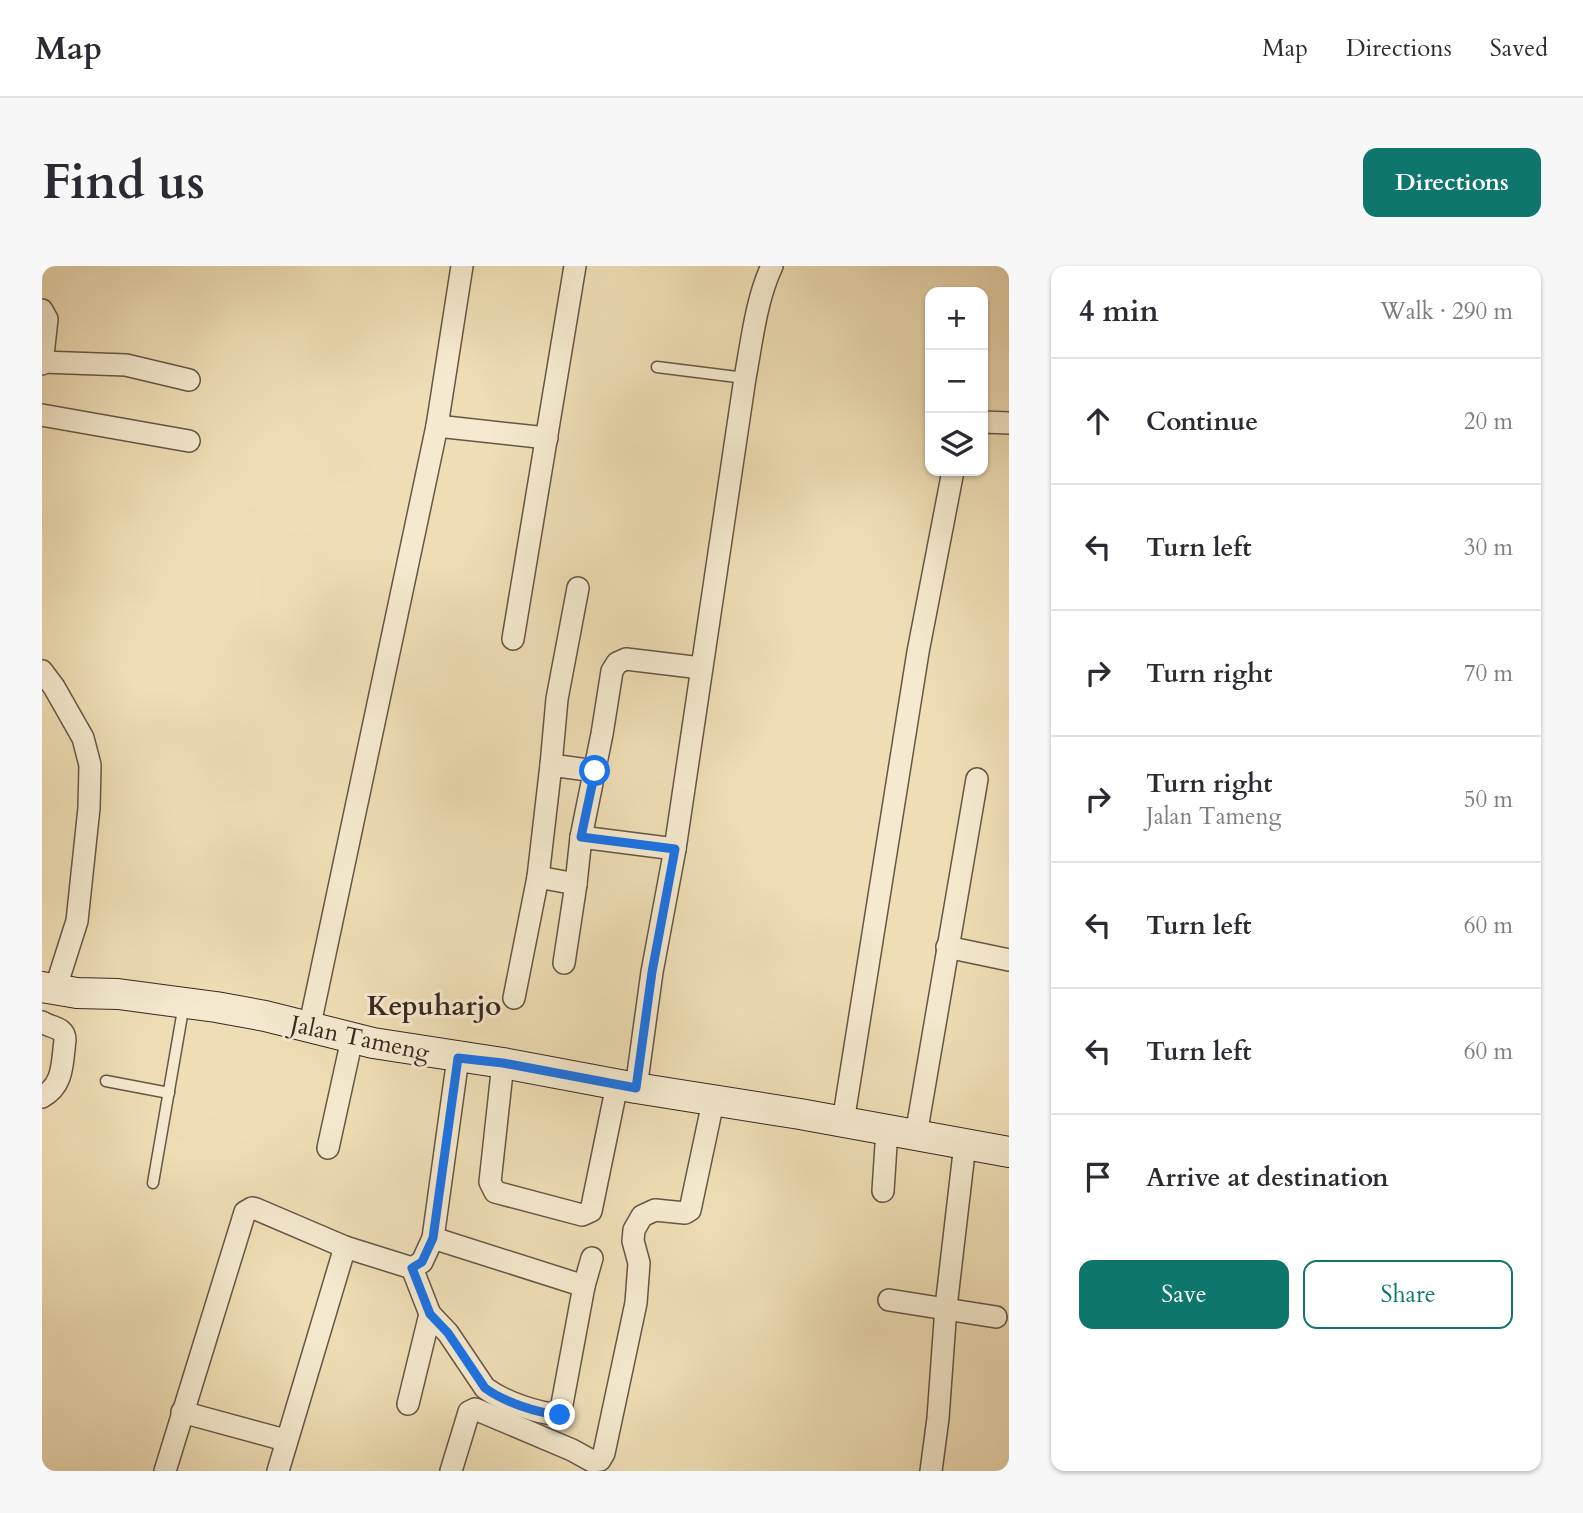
<!DOCTYPE html>
<meta charset="utf-8">
<style>
body{margin:0;font-family:Cardo,serif;background:#f7f7f7;color:#2b2b33}
.controls{position:absolute;right:21px;top:21px;display:grid;overflow:hidden;border-radius:14px;box-shadow:0 2px 5px #0004}
.controls button{width:63px;height:63px;display:grid;place-items:center;padding:0;border:0;border-bottom:2px solid #e1e1e2;background:#fff;color:#2b2b33;font:35px sans-serif}
.stop{position:absolute;width:21px;height:21px;margin:-16px;border:5px solid #1a73e8;border-radius:50%;background:#fff}
.stop.end{background:#1a73e8;border-color:#fff;box-shadow:0 2px 7px #0008}
.list{margin:0;padding:0;list-style:none}
h2{display:flex;justify-content:space-between;align-items:center;height:91px;margin:0;padding:0 28px;font-size:30px}
h2 small{font-size:23px;font-weight:400;color:#7c7c81}
.list li{display:grid;grid-template-columns:46px 1fr auto;gap:21px;align-items:center;box-sizing:border-box;height:126px;padding:0 28px;border-top:2px solid #e1e1e2}
.list b{display:block;font-size:26px;white-space:nowrap}
.list p{margin:0;font-size:23px;white-space:nowrap;color:#7c7c81}
.list em{font-size:23px;font-style:normal;color:#7c7c81}
.actions{display:flex;gap:14px;padding:21px 28px}
.actions a{flex:1;padding:16px 0;border:2px solid #0f766e;border-radius:14px;text-align:center;font-size:24px;color:#0f766e}
.actions .main{background:#0f766e;color:#fff}
.icon{flex:none;width:38px;height:38px;fill:none;stroke:currentColor;stroke-width:2;stroke-linecap:round;stroke-linejoin:round}
.map{position:relative;flex:none;width:967px;height:1205px;overflow:hidden;border-radius:14px}
header{display:flex;align-items:center;gap:42px;box-sizing:border-box;height:98px;padding:0 35px;background:#fff;border-bottom:2px solid #e1e1e2}
header strong{font-size:33px}
nav{display:flex;gap:38px;margin-inline-start:auto;font-size:24px}
.intro{display:flex;align-items:center;justify-content:space-between;box-sizing:border-box;height:168px;padding:0 42px}
h1{margin:0;font-size:49px}
.button{padding:18px 32px;border-radius:14px;background:#0f766e;color:#fff;font-size:24px;font-weight:700}
main{display:flex;gap:42px;padding:0 42px}
aside{flex:1;background:#fff;border-radius:14px;box-shadow:0 2px 5px #0004}
.map>svg:first-child{display:block}
.lines{fill:none;stroke-linecap:round;stroke-linejoin:round}
.lane-casing{stroke:#665646;stroke-width:13}
.street-casing{stroke:#665646;stroke-width:24}
.secondary-casing{stroke:#392821;stroke-width:32}
.lane{stroke:#f5eacf;stroke-width:10}
.street{stroke:#f5eacf;stroke-width:21}
.secondary{stroke:#f5eacf;stroke-width:30}
.route{stroke:#1a73e8;stroke-width:9}
.labels{text-anchor:middle;stroke-width:6;stroke-linejoin:round;paint-order:stroke}
.street-label{font-size:24px;fill:#392821;stroke:#f5eacf}
.quarter-label{font-size:28px;font-weight:bold;fill:#392821;stroke:#f5eacf}
</style>
<header>
<strong>Map</strong>
<nav><a>Map</a><a>Directions</a><a>Saved</a></nav>
</header>
<div class="intro"><h1>Find us</h1><a class="button">Directions</a></div>
<main>
<div class="map">
<svg width="967" height="1205" viewBox="0 0 967 1205">
<rect width="100%" height="100%" fill="#efdeb5"/>
<filter id="stains"><feTurbulence type="fractalNoise" baseFrequency=".00286" numOctaves="4"/><feColorMatrix values="0 0 0 0 .2 0 0 0 0 .09 0 0 0 0 .02 0 0 0 .5 -.17"/></filter>
<radialGradient id="worn" r=".72"><stop offset=".6" stop-color="#630" stop-opacity="0"/><stop offset="1" stop-color="#630" stop-opacity=".3"/></radialGradient>
<g class="lines">
<g class="lane-casing">
<g id="lane">
<path d="M615 101 703 112"/>
<path d="M64 815 127 827"/>
<path d="M111 917 142 738"/>
</g>
</g>
<g class="street-casing">
<g id="street">
<path d="M0 44 5 53 0 98"/>
<path d="M0 96 84 99 147 114"/>
<path d="M0 149 147 175"/>
<path d="M941 156 967 157"/>
<path d="M395 160 505 172"/>
<path d="M471 373 533 0"/>
<path d="M0 405 12 421 41 472 48 499 47 542 35 655 13 724"/>
<path d="M509 499 515 433 536 322"/>
<path d="M633 583 539 571 560 468 570 405 575 397 584 393 659 402"/>
<path d="M496 611 509 499 553 505"/>
<path d="M905 681 967 694"/>
<path d="M522 697 534 618 539 571"/>
<path d="M472 732 496 611 534 618"/>
<path d="M0 756C9 762 23 761 23 774 20 797 22 819 0 831"/>
<path d="M267 763 395 160 420 0"/>
<path d="M416 792 391 972 380 996 370 1002 388 1048 406 1067 443 1122C462 1136 495 1147 518 1149L542 1020 550 992"/>
<path d="M461 797 448 916 453 926 540 949 549 945 575 819"/>
<path d="M594 822 610 706 633 583 703 112C710 75 714 34 730 0"/>
<path d="M801 856 876 386 911 205"/>
<path d="M874 869 935 513"/>
<path d="M286 882 310 773"/>
<path d="M841 925 845 864"/>
<path d="M391 972 542 1020"/>
<path d="M847 1034 954 1051"/>
<path d="M366 1138 388 1048"/>
<path d="M140 1146 243 1174"/>
<path d="M123 1205 203 946 210 942 214 943 303 981"/>
<path d="M236 1205 303 981 370 1002"/>
<path d="M409 1205 427 1146 433 1143 530 1184 550 1195 558 1194 562 1187 594 1037 597 997 591 975 592 964 600 950 613 944 643 947 648 944 671 836"/>
<path d="M889 1205 896 1152 904 1041 923 878"/>
</g>
</g>
<g class="secondary-casing">
<path id="secondary" d="M0 721 35 727 76 728 174 741 223 750 331 777 461 797 594 822 758 848 967 886"/>
</g>
<use href="#lane" class="lane"/>
<use href="#street" class="street"/>
<use href="#secondary" class="secondary"/>
</g>
<g class="lines">
<path class="route" d="M518 1149C495 1147 462 1136 443 1122L406 1067 388 1048 370 1002 380 996 391 972 416 792 461 797 594 822 610 706 633 583 539 571 553 505"/>
</g>
<g class="labels">
<g class="street-label">
<text transform="translate(318 772) rotate(12)" y="8">Jalan Tameng</text>
</g>
<g class="quarter-label">
<text x="392" y="749">Kepuharjo</text>
</g>
</g>
<rect width="100%" height="100%" filter="url(#stains)"/>
<rect width="100%" height="100%" fill="url(#worn)"/>
</svg>
<div class="controls">
<button>+</button>
<button>−</button>
<button><svg class="icon" aria-label="layers" viewBox="0 0 24 24"><path d="M12 4l9 5-9 5-9-5zM3 14l9 5 9-5"/></svg></button>
</div>
<div class="stop" style="left:553px;top:505px"></div>
<div class="stop end" style="left:518px;top:1149px"></div>
</div>
<aside>
<h2>4 min<small>Walk · 290 m</small></h2>
<ul class="list">
<li><svg class="icon" aria-label="ahead" viewBox="0 0 24 24"><path d="M12 20V5M6 11l6-6 6 6"/></svg><div><b>Continue</b></div><em>20 m</em></li>
<li><svg class="icon" aria-label="left" viewBox="0 0 24 24"><path d="M17 20v-9H6M10 6l-5 5 5 5"/></svg><div><b>Turn left</b></div><em>30 m</em></li>
<li><svg class="icon" aria-label="right" viewBox="0 0 24 24"><path d="M7 20v-9h11M14 6l5 5-5 5"/></svg><div><b>Turn right</b></div><em>70 m</em></li>
<li><svg class="icon" aria-label="right" viewBox="0 0 24 24"><path d="M7 20v-9h11M14 6l5 5-5 5"/></svg><div><b>Turn right</b><p>Jalan Tameng</p></div><em>50 m</em></li>
<li><svg class="icon" aria-label="left" viewBox="0 0 24 24"><path d="M17 20v-9H6M10 6l-5 5 5 5"/></svg><div><b>Turn left</b></div><em>60 m</em></li>
<li><svg class="icon" aria-label="left" viewBox="0 0 24 24"><path d="M17 20v-9H6M10 6l-5 5 5 5"/></svg><div><b>Turn left</b></div><em>60 m</em></li>
<li><svg class="icon" aria-label="arrive" viewBox="0 0 24 24"><path d="M6 21V4h12l-3 4 3 4H6"/></svg><div><b>Arrive at destination</b></div></li>
</ul>
<div class="actions"><a class="main">Save</a><a>Share</a></div>
</aside>
</main>
